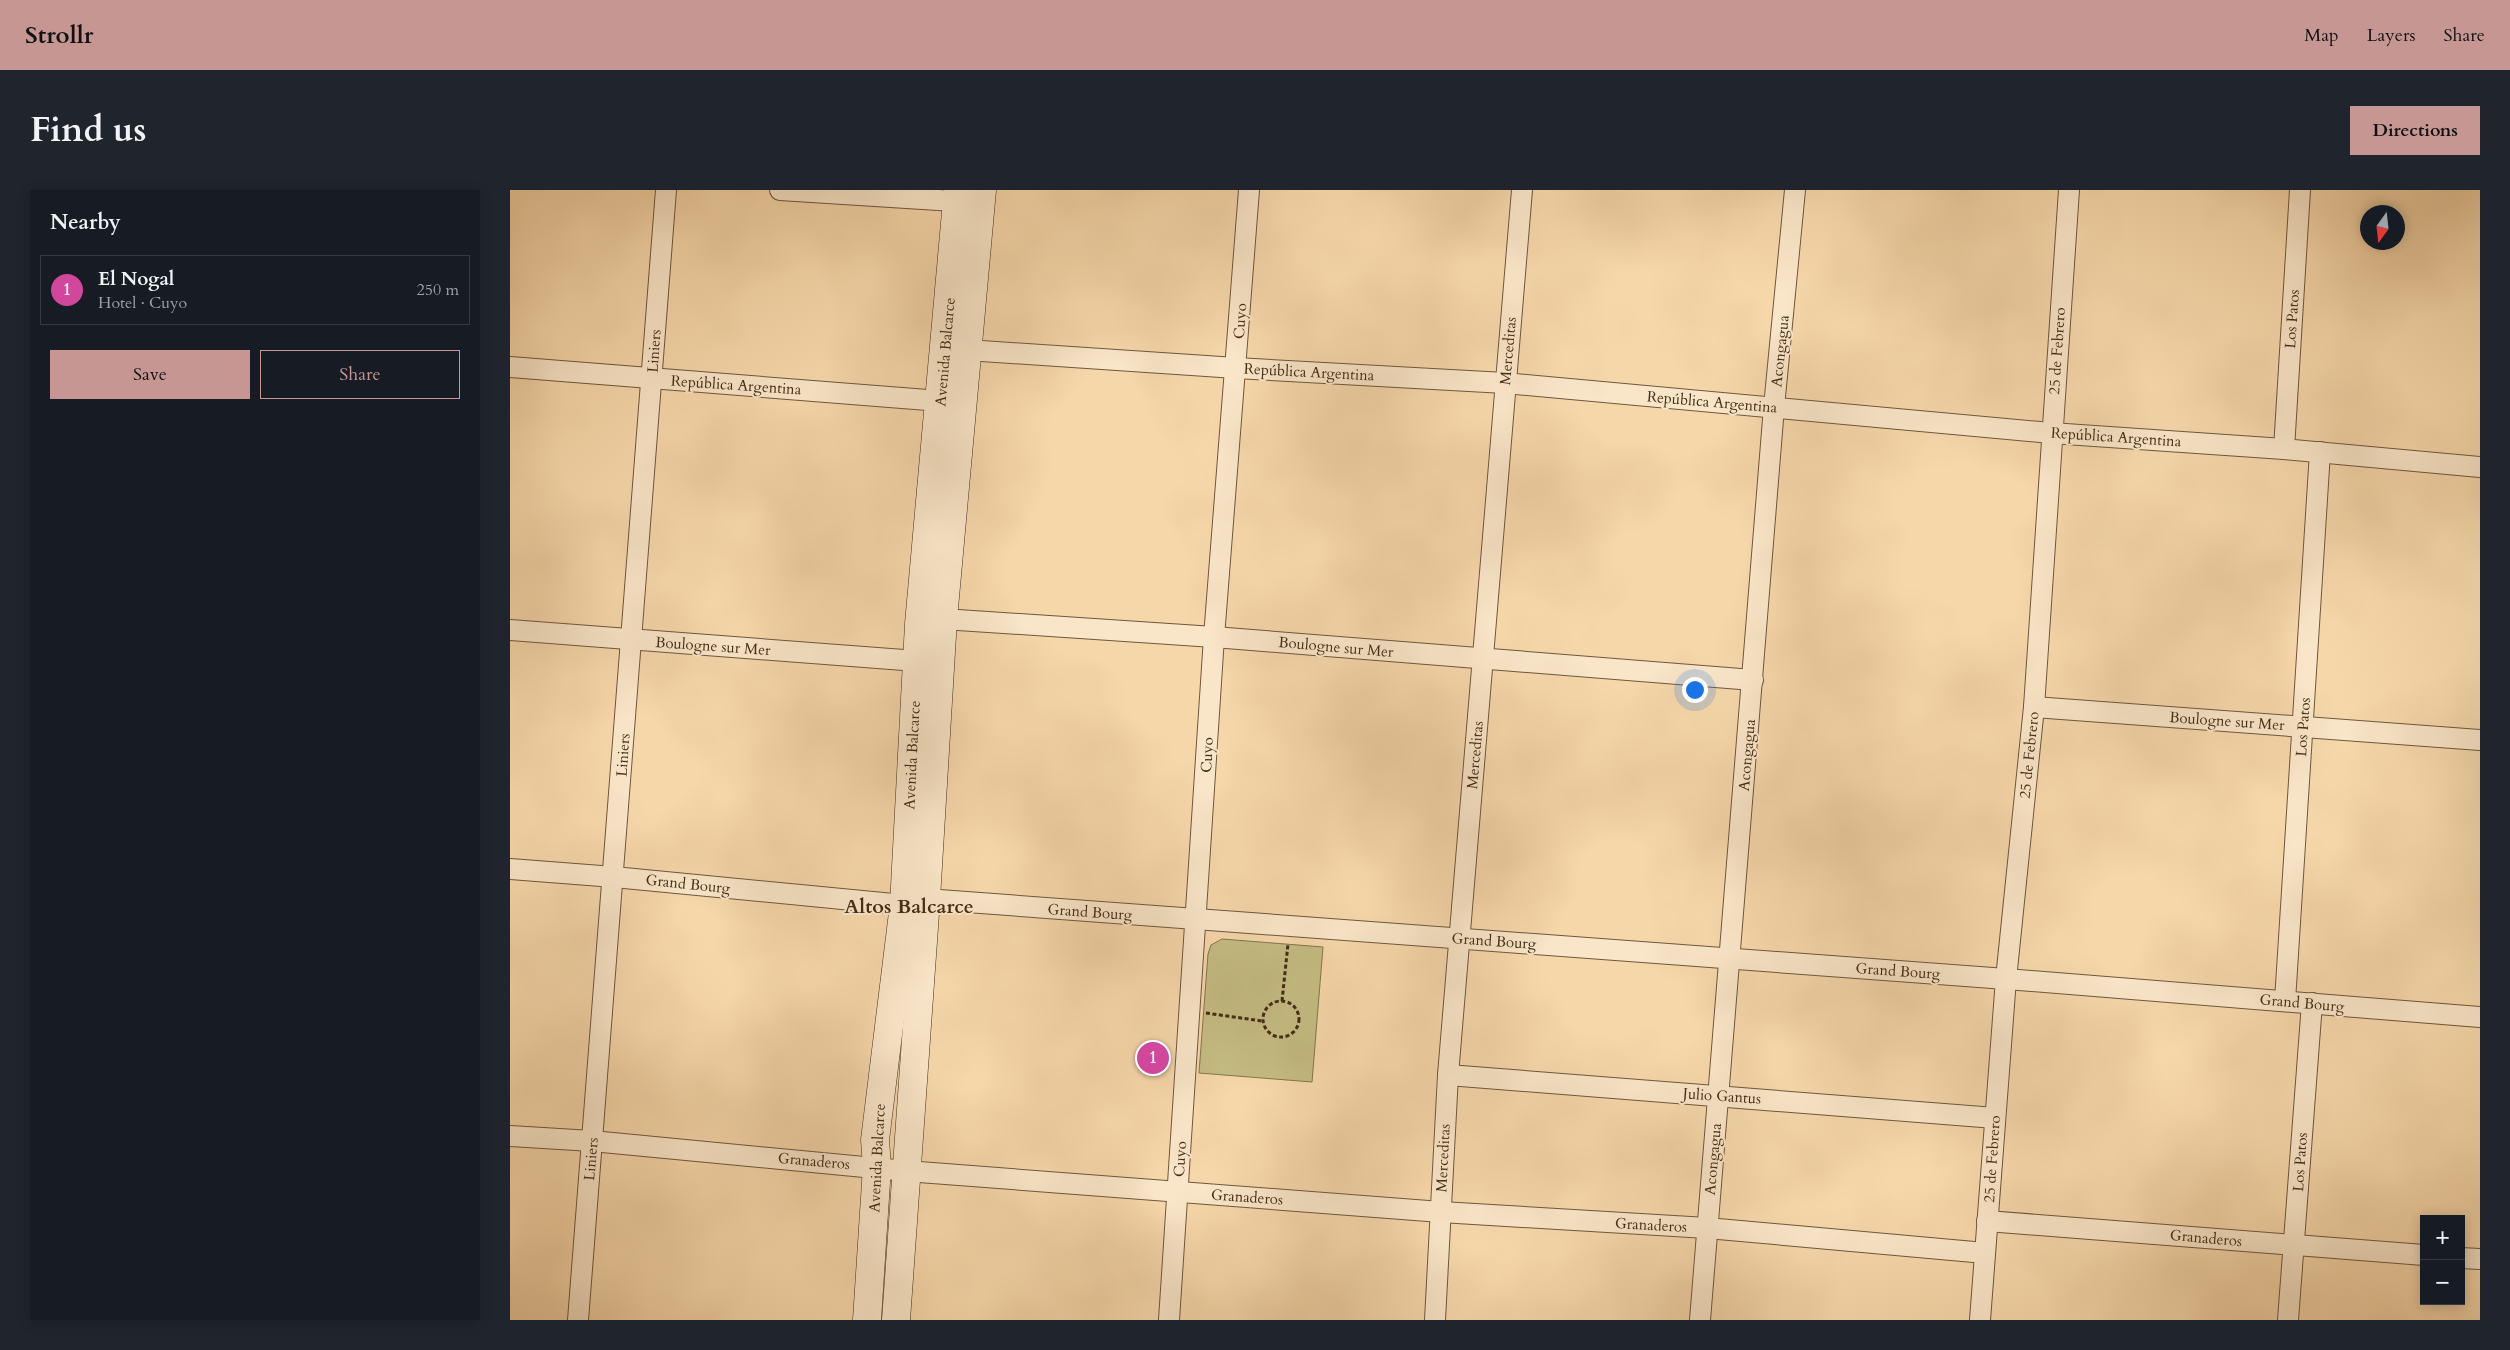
<!DOCTYPE html>
<meta charset="utf-8">
<style>
body{margin:0;font-family:Cardo,serif;background:#20242c;color:#f1f3f6}
.controls{position:absolute;right:15px;bottom:15px;display:grid;overflow:hidden;border-radius:0px;box-shadow:0 2px 12px #0003}
.controls button{width:45px;height:45px;display:grid;place-items:center;padding:0;border:0;border-bottom:1px solid #363941;background:#171b24;color:#f1f3f6;font:25px sans-serif}
.compass{position:absolute;left:1850px;top:15px;width:45px;height:45px;border-radius:50%;background:#171b24;box-shadow:0 2px 12px #0003;rotate:195deg}
.you{position:absolute;left:1184px;top:499px;width:18px;height:18px;margin:-12px;border:4px solid #fff;border-radius:50%;background:#1a73e8;box-shadow:0 0 0 8px #1a73e833}
.badge{display:grid;place-items:center;width:32px;height:32px;border-radius:50%;background:#c59692;color:#fff;font-size:16px;font-weight:700}
.pin{position:absolute;translate:-50% -50%;border:2px solid #fff;box-shadow:0 1px 5px #0006}
.list{margin:0;padding:0;list-style:none}
h2{display:flex;justify-content:space-between;align-items:center;height:65px;margin:0;padding:0 20px;font-size:21px}
h2 small{font-size:16px;font-weight:400;color:#9ea1a6}
.list li{display:grid;grid-template-columns:32px 1fr auto;gap:15px;align-items:center;box-sizing:border-box;height:70px;margin:0 10px 10px;padding:0 10px;border:1px solid #363941;border-radius:0px}
.list b{display:block;font-size:19px;white-space:nowrap}
.list p{margin:0;font-size:16px;white-space:nowrap;color:#9ea1a6}
.list em{font-size:16px;font-style:normal;color:#9ea1a6}
.actions{display:flex;gap:10px;padding:15px 20px}
.actions a{flex:1;padding:11px 0;border:1px solid #c59692;border-radius:0px;text-align:center;font-size:18px;color:#c59692}
.actions .main{background:#c59692;color:#111}
.map{position:relative;flex:none;width:1970px;height:1130px;overflow:hidden;border-radius:0px}
header{display:flex;align-items:center;gap:30px;box-sizing:border-box;height:70px;padding:0 25px;background:#c59692;color:#111}
header strong{font-size:24px}
nav{display:flex;gap:28px;margin-inline-start:auto;font-size:18px}
.intro{display:flex;align-items:center;justify-content:space-between;box-sizing:border-box;height:120px;padding:0 30px}
h1{margin:0;font-size:35px}
.button{padding:12px 22px;border-radius:0px;background:#c59692;color:#111;font-size:18px;font-weight:700}
main{display:flex;gap:30px;padding:0 30px}
aside{flex:1;background:#171b24;border-radius:0px;box-shadow:0 2px 12px #0003}
.map>svg:first-child{display:block}
.green{fill:#c4bc83;stroke:#84744d}
.lines{fill:none;stroke-linecap:round;stroke-linejoin:round}
.street-casing{stroke:#70573c;stroke-width:22}
.secondary-casing{stroke:#432c17;stroke-width:29}
.path{stroke:#432c17;stroke-width:3;stroke-dasharray:4 2.5;stroke-linecap:butt}
.street{stroke:#f9e5c8;stroke-width:20}
.secondary{stroke:#f9e5c8;stroke-width:28}
.labels{text-anchor:middle;stroke-width:4;stroke-linejoin:round;paint-order:stroke}
.street-label{font-size:15px;fill:#432c17;stroke:#f9e5c8}
.district-label{font-size:20px;font-weight:bold;fill:#432c17;stroke:#f9e5c8}
</style>
<header>
<strong>Strollr</strong>
<nav><a>Map</a><a>Layers</a><a>Share</a></nav>
</header>
<div class="intro"><h1>Find us</h1><a class="button">Directions</a></div>
<main>
<aside>
<h2>Nearby<small></small></h2>
<ul class="list">
<li><span class="badge" style="background:#d1479c">1</span><div><b>El Nogal</b><p>Hotel · Cuyo</p></div><em>250 m</em></li>
</ul>
<div class="actions"><a class="main">Save</a><a>Share</a></div>
</aside>
<div class="map">
<svg width="1970" height="1130" viewBox="0 0 1970 1130">
<rect width="100%" height="100%" fill="#f6d7aa"/>
<filter id="stains"><feTurbulence type="fractalNoise" baseFrequency=".004" numOctaves="4"/><feColorMatrix values="0 0 0 0 .2 0 0 0 0 .09 0 0 0 0 .02 0 0 0 .5 -.17"/></filter>
<radialGradient id="worn" r=".72"><stop offset=".6" stop-color="#630" stop-opacity="0"/><stop offset="1" stop-color="#630" stop-opacity=".3"/></radialGradient>
<path class="green" d="M712 749 813 757 802 892 689 883 698 764 701 755Z"/>
<g class="lines">
<g class="street-casing">
<g id="street">
<path d="M270 0 460 12"/>
<path d="M444 163 457 160 726 178 995 193 1541 243 1774 259 1970 277"/>
<path d="M0 177 443 212"/>
<path d="M1774 259 1790 0"/>
<path d="M421 431 433 429 704 447 1243 490"/>
<path d="M0 440 407 471"/>
<path d="M1524 517 1970 550"/>
<path d="M0 679 104 687 394 715 416 709 1496 789 1970 827"/>
<path d="M1775 811 1810 262"/>
<path d="M938 885 1485 928"/>
<path d="M0 946 82 951 396 981 931 1022 1197 1038 1475 1063"/>
<path d="M1477 1031 1914 1065"/>
<path d="M1951 1068 1970 1069"/>
<path d="M68 1130 156 0"/>
<path d="M659 1130 704 447 739 0"/>
<path d="M925 1130 938 885 1012 0"/>
<path d="M1190 1130 1264 217 1285 0"/>
<path d="M1470 1130 1496 789 1524 517 1559 0"/>
<path d="M1778 1130 1802 813"/>
</g>
</g>
<g class="secondary-casing">
<g id="secondary">
<path d="M357 1130 367 977 365 950 394 715 409 434 448 0"/>
<path d="M386 1130 416 709 433 429 472 0"/>
</g>
</g>
<g class="path">
<circle cx="771" cy="829" r="18"/>
<path d="M772 811 778 754"/>
<path d="M696 823 752 831"/>
</g>
<use href="#street" class="street"/>
<use href="#secondary" class="secondary"/>
</g>
<g class="labels">
<g class="street-label">
<text transform="translate(1782 129) rotate(-86)" y="5">Los Patos</text>
<text transform="translate(730 131) rotate(-86)" y="5">Cuyo</text>
<text transform="translate(144 161) rotate(-86)" y="5">Liniers</text>
<text transform="translate(998 161) rotate(-85)" y="5">Merceditas</text>
<text transform="translate(1270 161) rotate(-84)" y="5">Acongagua</text>
<text transform="translate(1547 161) rotate(-86)" y="5">25 de Febrero</text>
<text transform="translate(435 162) rotate(-85)" y="5">Avenida Balcarce</text>
<text transform="translate(799 182) rotate(3)" y="5">República Argentina</text>
<text transform="translate(226 195) rotate(4)" y="5">República Argentina</text>
<text transform="translate(1202 212) rotate(5)" y="5">República Argentina</text>
<text transform="translate(1606 247) rotate(4)" y="5">República Argentina</text>
<text transform="translate(203 456) rotate(4)" y="5">Boulogne sur Mer</text>
<text transform="translate(826 457) rotate(5)" y="5">Boulogne sur Mer</text>
<text transform="translate(1717 531) rotate(4)" y="5">Boulogne sur Mer</text>
<text transform="translate(1793 537) rotate(-86)" y="5">Los Patos</text>
<text transform="translate(113 565) rotate(-86)" y="5">Liniers</text>
<text transform="translate(402 565) rotate(-87)" y="5">Avenida Balcarce</text>
<text transform="translate(697 565) rotate(-87)" y="5">Cuyo</text>
<text transform="translate(965 565) rotate(-85)" y="5">Merceditas</text>
<text transform="translate(1237 565) rotate(-85)" y="5">Acongagua</text>
<text transform="translate(1519 565) rotate(-84)" y="5">25 de Febrero</text>
<text transform="translate(178 694) rotate(6)" y="5">Grand Bourg</text>
<text transform="translate(580 722) rotate(4)" y="5">Grand Bourg</text>
<text transform="translate(984 751) rotate(4)" y="5">Grand Bourg</text>
<text transform="translate(1388 781) rotate(4)" y="5">Grand Bourg</text>
<text transform="translate(1792 813) rotate(5)" y="5">Grand Bourg</text>
<text transform="translate(1212 906) rotate(4)" y="5">Julio Gantus</text>
<text transform="translate(367 968) rotate(-87)" y="5">Avenida Balcarce</text>
<text transform="translate(933 968) rotate(-87)" y="5">Merceditas</text>
<text transform="translate(81 969) rotate(-85)" y="5">Liniers</text>
<text transform="translate(670 969) rotate(-86)" y="5">Cuyo</text>
<text transform="translate(1203 969) rotate(-85)" y="5">Acongagua</text>
<text transform="translate(1482 969) rotate(-86)" y="5">25 de Febrero</text>
<text transform="translate(304 971) rotate(5)" y="5">Granaderos</text>
<text transform="translate(1790 972) rotate(-86)" y="5">Los Patos</text>
<text transform="translate(737 1007) rotate(4)" y="5">Granaderos</text>
<text transform="translate(1141 1035) rotate(3)" y="5">Granaderos</text>
<text transform="translate(1696 1048) rotate(5)" y="5">Granaderos</text>
</g>
<g class="district-label">
<text x="399" y="723">Altos Balcarce</text>
</g>
</g>
<rect width="100%" height="100%" filter="url(#stains)"/>
<rect width="100%" height="100%" fill="url(#worn)"/>
</svg>
<div class="controls">
<button>+</button>
<button>−</button>
</div>
<svg class="compass" viewBox="-18 -18 36 36"><path d="M0-13l5 13h-10z" fill="#e53935"/><path d="M0 13l5-13h-10z" fill="#9ea1a6"/></svg>
<div class="you"></div>
<div class="pin badge" style="left:643px;top:868px;background:#d1479c">1</div>
</div>
</main>
